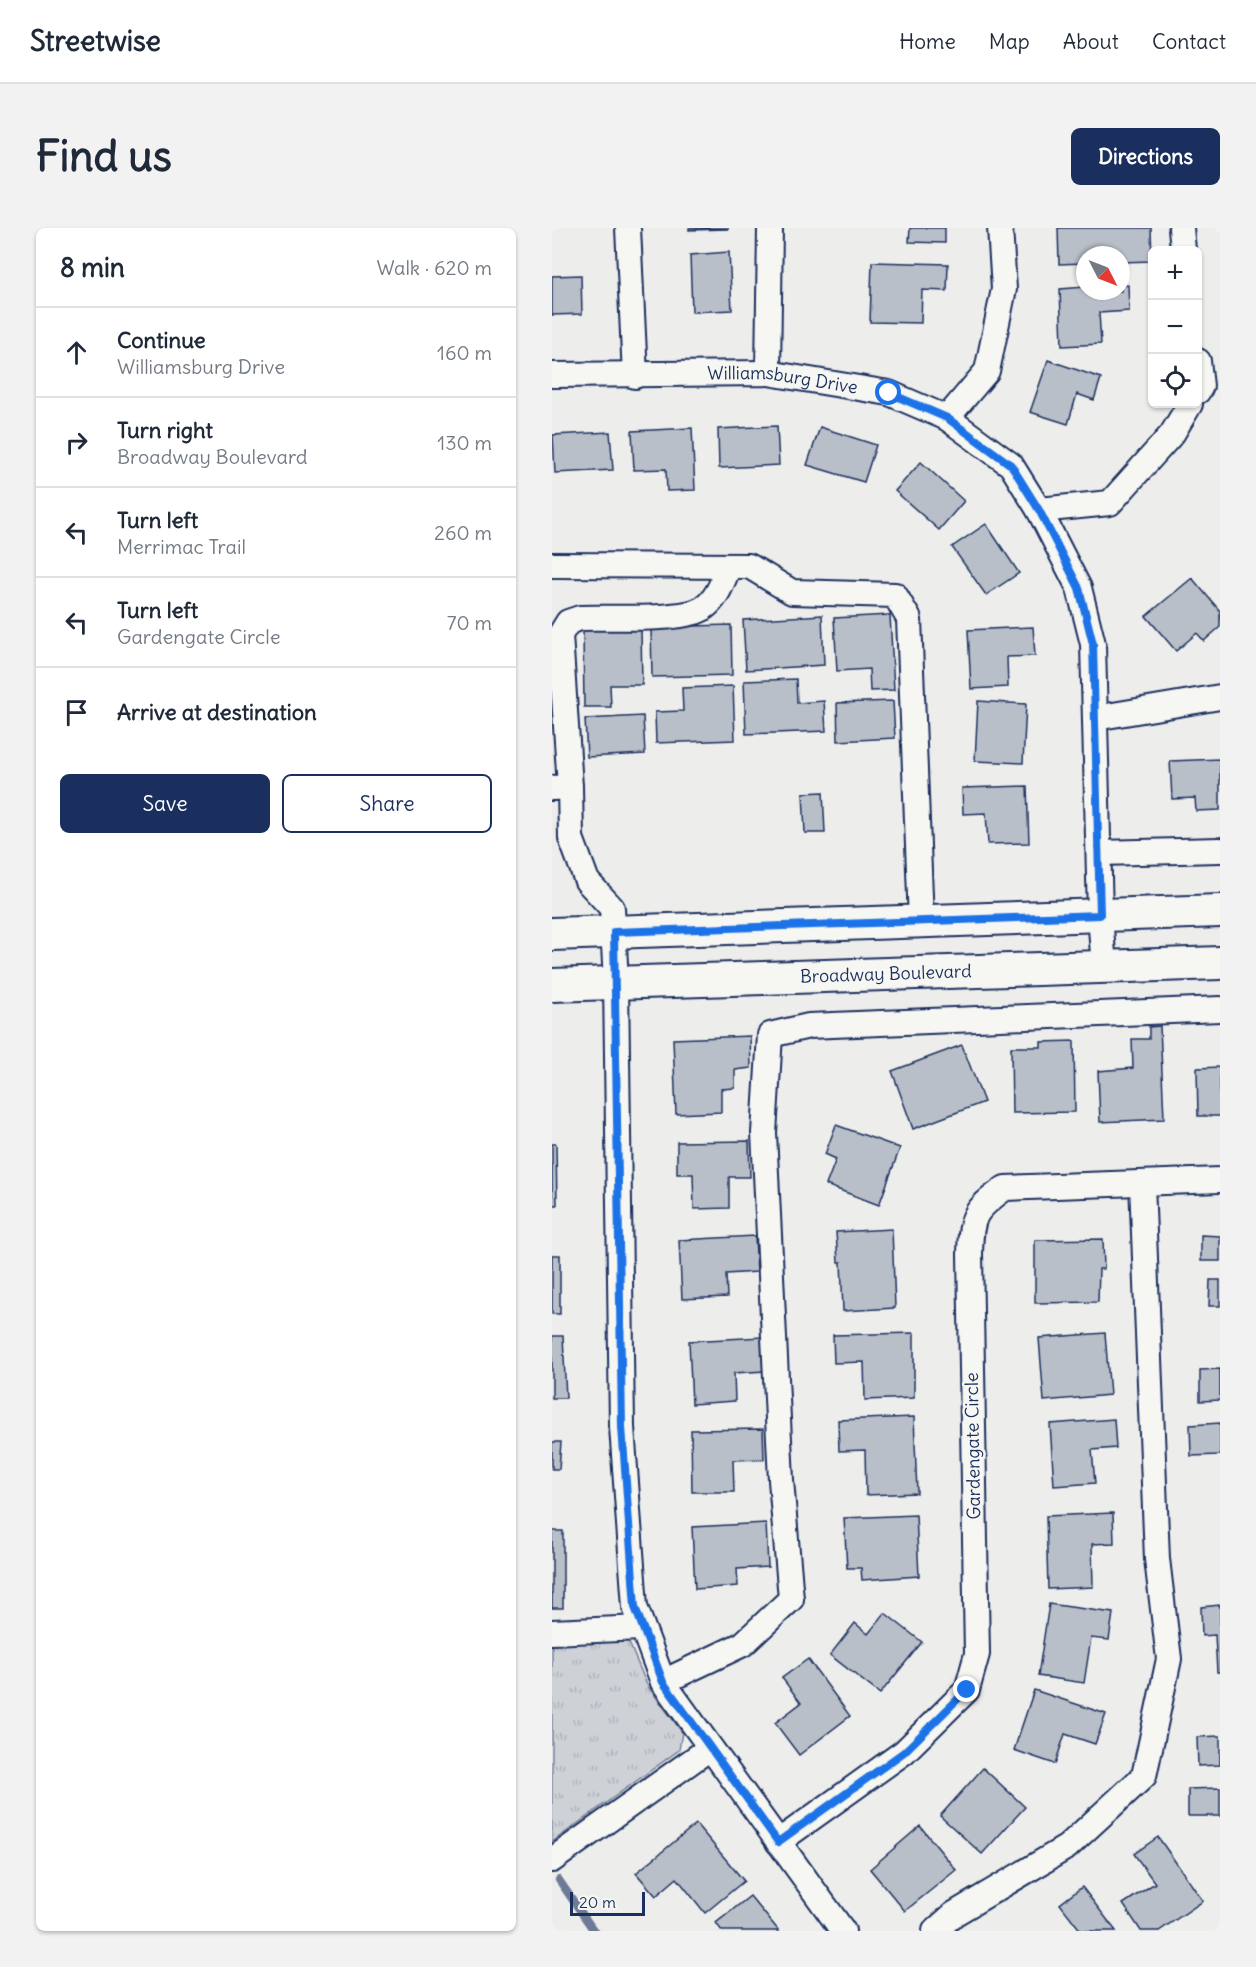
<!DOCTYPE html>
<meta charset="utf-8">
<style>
body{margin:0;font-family:Delius,sans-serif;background:#f2f2f3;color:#1f2937}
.controls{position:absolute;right:18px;top:18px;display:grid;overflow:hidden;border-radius:9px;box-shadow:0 2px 4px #0004}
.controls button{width:54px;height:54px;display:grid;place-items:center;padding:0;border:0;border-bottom:2px solid #e0e1e3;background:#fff;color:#1f2937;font:30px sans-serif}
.compass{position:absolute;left:524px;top:18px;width:54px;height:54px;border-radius:50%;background:#fff;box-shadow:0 2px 4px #0004;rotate:132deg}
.scale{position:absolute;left:18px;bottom:15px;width:75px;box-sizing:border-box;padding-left:6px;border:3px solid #1b2f5e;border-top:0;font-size:16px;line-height:21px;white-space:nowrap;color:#1b2f5e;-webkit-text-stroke:4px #f6f6f2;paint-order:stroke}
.stop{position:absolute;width:18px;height:18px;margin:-14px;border:4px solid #1a73e8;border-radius:50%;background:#fff}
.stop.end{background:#1a73e8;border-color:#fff;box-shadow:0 2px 6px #0008}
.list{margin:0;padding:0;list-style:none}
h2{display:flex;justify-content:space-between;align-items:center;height:78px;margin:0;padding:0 24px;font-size:26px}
h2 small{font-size:20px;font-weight:400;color:#747a83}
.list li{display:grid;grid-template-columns:39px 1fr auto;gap:18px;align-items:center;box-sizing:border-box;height:90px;padding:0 24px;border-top:2px solid #e0e1e3}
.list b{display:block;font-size:22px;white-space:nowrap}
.list p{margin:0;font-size:20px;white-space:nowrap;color:#747a83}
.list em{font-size:20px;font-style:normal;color:#747a83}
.actions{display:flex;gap:12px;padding:18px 24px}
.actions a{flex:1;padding:14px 0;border:2px solid #1b2f5e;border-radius:9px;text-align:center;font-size:21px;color:#1b2f5e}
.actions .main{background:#1b2f5e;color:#fff}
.icon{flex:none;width:33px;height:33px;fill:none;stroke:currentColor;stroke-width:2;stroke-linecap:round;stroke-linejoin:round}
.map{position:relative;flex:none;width:668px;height:1703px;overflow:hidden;border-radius:9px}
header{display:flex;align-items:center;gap:36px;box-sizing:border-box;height:84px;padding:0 30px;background:#fff;border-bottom:2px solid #e0e1e3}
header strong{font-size:28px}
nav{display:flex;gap:33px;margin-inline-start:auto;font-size:21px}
.intro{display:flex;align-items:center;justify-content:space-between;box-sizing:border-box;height:144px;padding:0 36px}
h1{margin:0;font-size:42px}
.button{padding:15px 27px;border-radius:9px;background:#1b2f5e;color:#fff;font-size:21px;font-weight:700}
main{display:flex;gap:36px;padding:0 36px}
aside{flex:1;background:#fff;border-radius:9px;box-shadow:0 2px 4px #0004}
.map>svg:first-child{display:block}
.park{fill:url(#park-tufts);stroke:#74809a;stroke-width:1.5}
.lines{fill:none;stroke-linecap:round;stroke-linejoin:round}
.stream{stroke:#6e7a96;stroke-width:8}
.building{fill:#b9bfc8;stroke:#1b2f5e;stroke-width:1.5}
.minor-casing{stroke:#1b2f5e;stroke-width:28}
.major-casing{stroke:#1b2f5e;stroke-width:36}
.minor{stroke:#f6f6f2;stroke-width:24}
.major{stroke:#f6f6f2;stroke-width:32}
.route{stroke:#1a73e8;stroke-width:8}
.labels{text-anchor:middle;stroke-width:4.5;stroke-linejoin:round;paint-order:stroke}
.street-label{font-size:18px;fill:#1b2f5e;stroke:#f6f6f2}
</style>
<header>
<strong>Streetwise</strong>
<nav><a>Home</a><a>Map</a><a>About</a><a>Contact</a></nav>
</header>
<div class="intro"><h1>Find us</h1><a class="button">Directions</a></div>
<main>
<aside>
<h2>8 min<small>Walk · 620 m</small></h2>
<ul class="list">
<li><svg class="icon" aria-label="ahead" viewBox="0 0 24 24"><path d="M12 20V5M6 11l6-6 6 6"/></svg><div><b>Continue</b><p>Williamsburg Drive</p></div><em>160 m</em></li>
<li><svg class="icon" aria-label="right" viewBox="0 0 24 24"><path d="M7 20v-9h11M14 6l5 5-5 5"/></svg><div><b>Turn right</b><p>Broadway Boulevard</p></div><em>130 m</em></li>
<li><svg class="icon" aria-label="left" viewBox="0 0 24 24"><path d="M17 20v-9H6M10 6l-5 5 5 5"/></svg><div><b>Turn left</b><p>Merrimac Trail</p></div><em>260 m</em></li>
<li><svg class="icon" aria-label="left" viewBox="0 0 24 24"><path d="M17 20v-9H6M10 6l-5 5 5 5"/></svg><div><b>Turn left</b><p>Gardengate Circle</p></div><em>70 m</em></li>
<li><svg class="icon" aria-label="arrive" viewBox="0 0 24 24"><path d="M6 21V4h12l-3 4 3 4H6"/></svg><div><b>Arrive at destination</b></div></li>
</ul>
<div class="actions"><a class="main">Save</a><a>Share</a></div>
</aside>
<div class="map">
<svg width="668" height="1703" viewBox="0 0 668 1703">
<defs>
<pattern id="park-tufts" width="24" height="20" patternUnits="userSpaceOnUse" patternTransform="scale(1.5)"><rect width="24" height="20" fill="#ced2d7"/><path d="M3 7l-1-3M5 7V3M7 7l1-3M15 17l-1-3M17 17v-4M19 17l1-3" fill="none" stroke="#b0b5bb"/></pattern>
</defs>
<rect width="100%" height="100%" fill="#edeeec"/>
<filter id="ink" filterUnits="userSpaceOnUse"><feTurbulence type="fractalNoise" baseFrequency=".0167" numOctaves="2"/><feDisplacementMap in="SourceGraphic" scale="12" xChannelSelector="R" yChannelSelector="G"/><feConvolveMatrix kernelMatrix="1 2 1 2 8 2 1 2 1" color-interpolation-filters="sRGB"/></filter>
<g filter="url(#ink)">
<path class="park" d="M75 1410 95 1457 130 1504 127 1522 0 1614V1413Z"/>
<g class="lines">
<path class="stream" d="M7 1652 42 1703"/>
</g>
<g class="building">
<path d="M137 0H176V1L137 2Z"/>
<path d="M358 0H393V15L357 14Z"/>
<path d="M506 0H599L600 33 569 34V27H533V35L507 36Z"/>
<path d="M177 24 180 82 140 84 138 27Z"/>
<path d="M320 34 396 36 395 63 370 62 369 95 318 94Z"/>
<path d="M29 47 30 86 0 87V48Z"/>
<path d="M576 57 577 83 547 85 549 116 510 118 508 61 533 59V63H569V58Z"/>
<path d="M496 132 549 150 542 172 525 166 516 196 478 184Z"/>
<path d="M225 198 227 237 167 240 166 201Z"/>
<path d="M268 199 324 217 312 254 255 237Z"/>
<path d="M140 200 143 262 115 263 114 241 82 242 80 203Z"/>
<path d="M58 204 61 242 3 245 1 207Z"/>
<path d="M369 234 412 273 387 302 343 263Z"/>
<path d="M434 296 467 345 434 367 400 319Z"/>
<path d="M640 350 668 383V399L652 413 645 405 624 423 594 388Z"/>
<path d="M270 387 272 437 194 442 191 392Z"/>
<path d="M338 387 342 462 318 463 317 441 285 443 282 390Z"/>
<path d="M179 397 180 447 100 449 99 399Z"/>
<path d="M481 399 483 428 455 429 456 459 419 461 416 402Z"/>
<path d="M89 401 90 457H58L59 479H32L31 402Z"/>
<path d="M244 451 245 475 272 473 274 503 194 506 192 453Z"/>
<path d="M181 458 183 512 104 515 103 484 131 483 130 460Z"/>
<path d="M341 473 343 510 286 513 285 475Z"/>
<path d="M426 473 474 476 471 535 423 533Z"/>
<path d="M91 488 93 526 35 529 33 491Z"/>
<path d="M668 531V582L644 583 643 570 620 571 618 533Z"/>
<path d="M475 558 477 615 436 616 434 585 411 586 410 560Z"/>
<path d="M271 564 273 605H253L251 565Z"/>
<path d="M608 798 612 891 548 894 546 843 581 840 580 811H597V799Z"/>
<path d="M198 808 199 840 183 842V860L169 861V884L124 886 121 811Z"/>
<path d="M522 813 523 884 460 885 459 819H489V814Z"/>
<path d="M410 817 432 874 361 901 340 843Z"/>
<path d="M668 839V888H646L645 840Z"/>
<path d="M284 897 348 920 327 977 274 957 284 931 273 926Z"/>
<path d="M197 913 198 949H177V980L142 981 141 946H125V914Z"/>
<path d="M0 916H4L5 977H0Z"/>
<path d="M340 1001 343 1080 291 1083 289 1034H286L284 1004Z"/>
<path d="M649 1007 668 1008V1033H649Z"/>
<path d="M203 1008 205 1044 174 1046 175 1069 130 1071 127 1012Z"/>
<path d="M551 1011 552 1041H547L546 1074 483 1075V1012Z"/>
<rect x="0" y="1027" width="8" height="59"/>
<path d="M658 1052H668V1078H657Z"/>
<path d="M362 1105V1170L313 1172 312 1134 282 1135 281 1107Z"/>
<path d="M553 1105 558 1167 492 1173 487 1110Z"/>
<path d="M0 1108H11L14 1170H0Z"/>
<path d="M211 1109 213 1143 182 1145 183 1173 140 1176 137 1113Z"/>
<path d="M668 1141V1172L648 1173V1142Z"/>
<path d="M362 1189 365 1265 314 1267 313 1222 287 1223 286 1192Z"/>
<path d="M562 1191 564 1220 540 1222 543 1255 502 1258 498 1196Z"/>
<path d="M668 1195V1227L639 1228 638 1197Z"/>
<path d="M211 1201 212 1231 181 1232 182 1264H140L139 1202Z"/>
<path d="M0 1214H9L7 1241H0Z"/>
<path d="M561 1285 562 1315 540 1316 541 1359 496 1361 494 1288Z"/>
<path d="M364 1287 367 1348 310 1352 309 1340H295L292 1290Z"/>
<path d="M214 1295 216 1339 185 1341 186 1358 143 1361 140 1299Z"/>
<rect x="0" y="1303" width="11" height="77"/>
<path d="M497 1376 561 1385 557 1412 539 1410 532 1455 486 1448Z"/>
<path d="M668 1377V1444H665L663 1407 650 1408 649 1379Z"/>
<path d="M333 1385 370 1414 328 1466 278 1427 303 1395 316 1406Z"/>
<path d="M256 1431 298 1488 247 1527 223 1495 249 1475 230 1450Z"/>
<path d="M482 1462 554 1486 543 1516 513 1506 503 1536 462 1522Z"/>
<path d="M668 1508V1537L646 1538 645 1509Z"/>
<path d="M431 1540 473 1579 430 1626 388 1588Z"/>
<path d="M668 1560V1588H636V1561Z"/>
<path d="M144 1596 192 1653 153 1685 125 1650 104 1668 84 1645Z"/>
<path d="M368 1598 404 1642 353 1683 318 1641Z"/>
<path d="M606 1609 651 1673 607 1703H589L571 1676 603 1655 582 1626Z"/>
<path d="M530 1659 564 1703H529L508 1676Z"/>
<path d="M198 1668 227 1703H170L164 1695Z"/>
</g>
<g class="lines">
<g class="minor-casing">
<g id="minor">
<path d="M76 0 83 148"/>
<path d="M629 0 631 22"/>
<path d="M646 133 649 158 646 163"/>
<path d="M216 145 218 0"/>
<path id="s1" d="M0 147 216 145 337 165 395 190 459 237 487 282 527 360 541 416 548 687 552 739"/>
<path d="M395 190 435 143 452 61 448 0"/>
<path d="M487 282 558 275 620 206 638 176"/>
<path d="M0 337 197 338 240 364 343 367 357 391 369 693"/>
<path d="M543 490 668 469"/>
<path d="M18 559 8 407 16 394 28 390C55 389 129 393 150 381 165 372 171 353 177 338"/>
<path d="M0 560 18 559 19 610 35 653 60 680 64 754 70 1199 83 1379 111 1454 291 1703"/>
<path d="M547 625 668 622"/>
<path d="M0 1404 89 1400"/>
<path d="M111 1454 191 1416 239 1371 229 1252 212 905 218 807 257 798 668 781"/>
<path d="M226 1614 352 1524 415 1462 425 1426 418 1026C419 988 421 983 453 960L668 952"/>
<path d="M0 1632 158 1520"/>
<path d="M383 1703 402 1686 515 1619 592 1548 617 1431 605 1331 590 955"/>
</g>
</g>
<g class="major-casing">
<g id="major">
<path d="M0 706 668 683"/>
<path id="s2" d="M0 757 668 735"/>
</g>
</g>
<use href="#minor" class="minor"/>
<use href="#major" class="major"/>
</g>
</g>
<g class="lines" filter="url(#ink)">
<path class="route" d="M337 165 395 190 459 237 487 282 527 360 541 416 548 687 62 704 70 1199 83 1379 111 1454 226 1614 352 1524 415 1462"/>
</g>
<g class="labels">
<g class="street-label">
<text dy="6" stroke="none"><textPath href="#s1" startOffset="231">Williamsburg Drive</textPath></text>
<text dy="6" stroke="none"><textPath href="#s2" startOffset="334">Broadway Boulevard</textPath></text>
<text transform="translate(421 1218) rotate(-91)" y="6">Gardengate Circle</text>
</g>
</g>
</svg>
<div class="controls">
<button>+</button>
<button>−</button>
<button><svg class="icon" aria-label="locate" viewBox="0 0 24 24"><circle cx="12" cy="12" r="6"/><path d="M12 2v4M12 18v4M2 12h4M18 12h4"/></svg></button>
</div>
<svg class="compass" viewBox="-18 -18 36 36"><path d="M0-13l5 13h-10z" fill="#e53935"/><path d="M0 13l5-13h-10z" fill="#747a83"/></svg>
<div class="scale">20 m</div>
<div class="stop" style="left:337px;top:165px"></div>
<div class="stop end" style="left:415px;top:1462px"></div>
</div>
</main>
